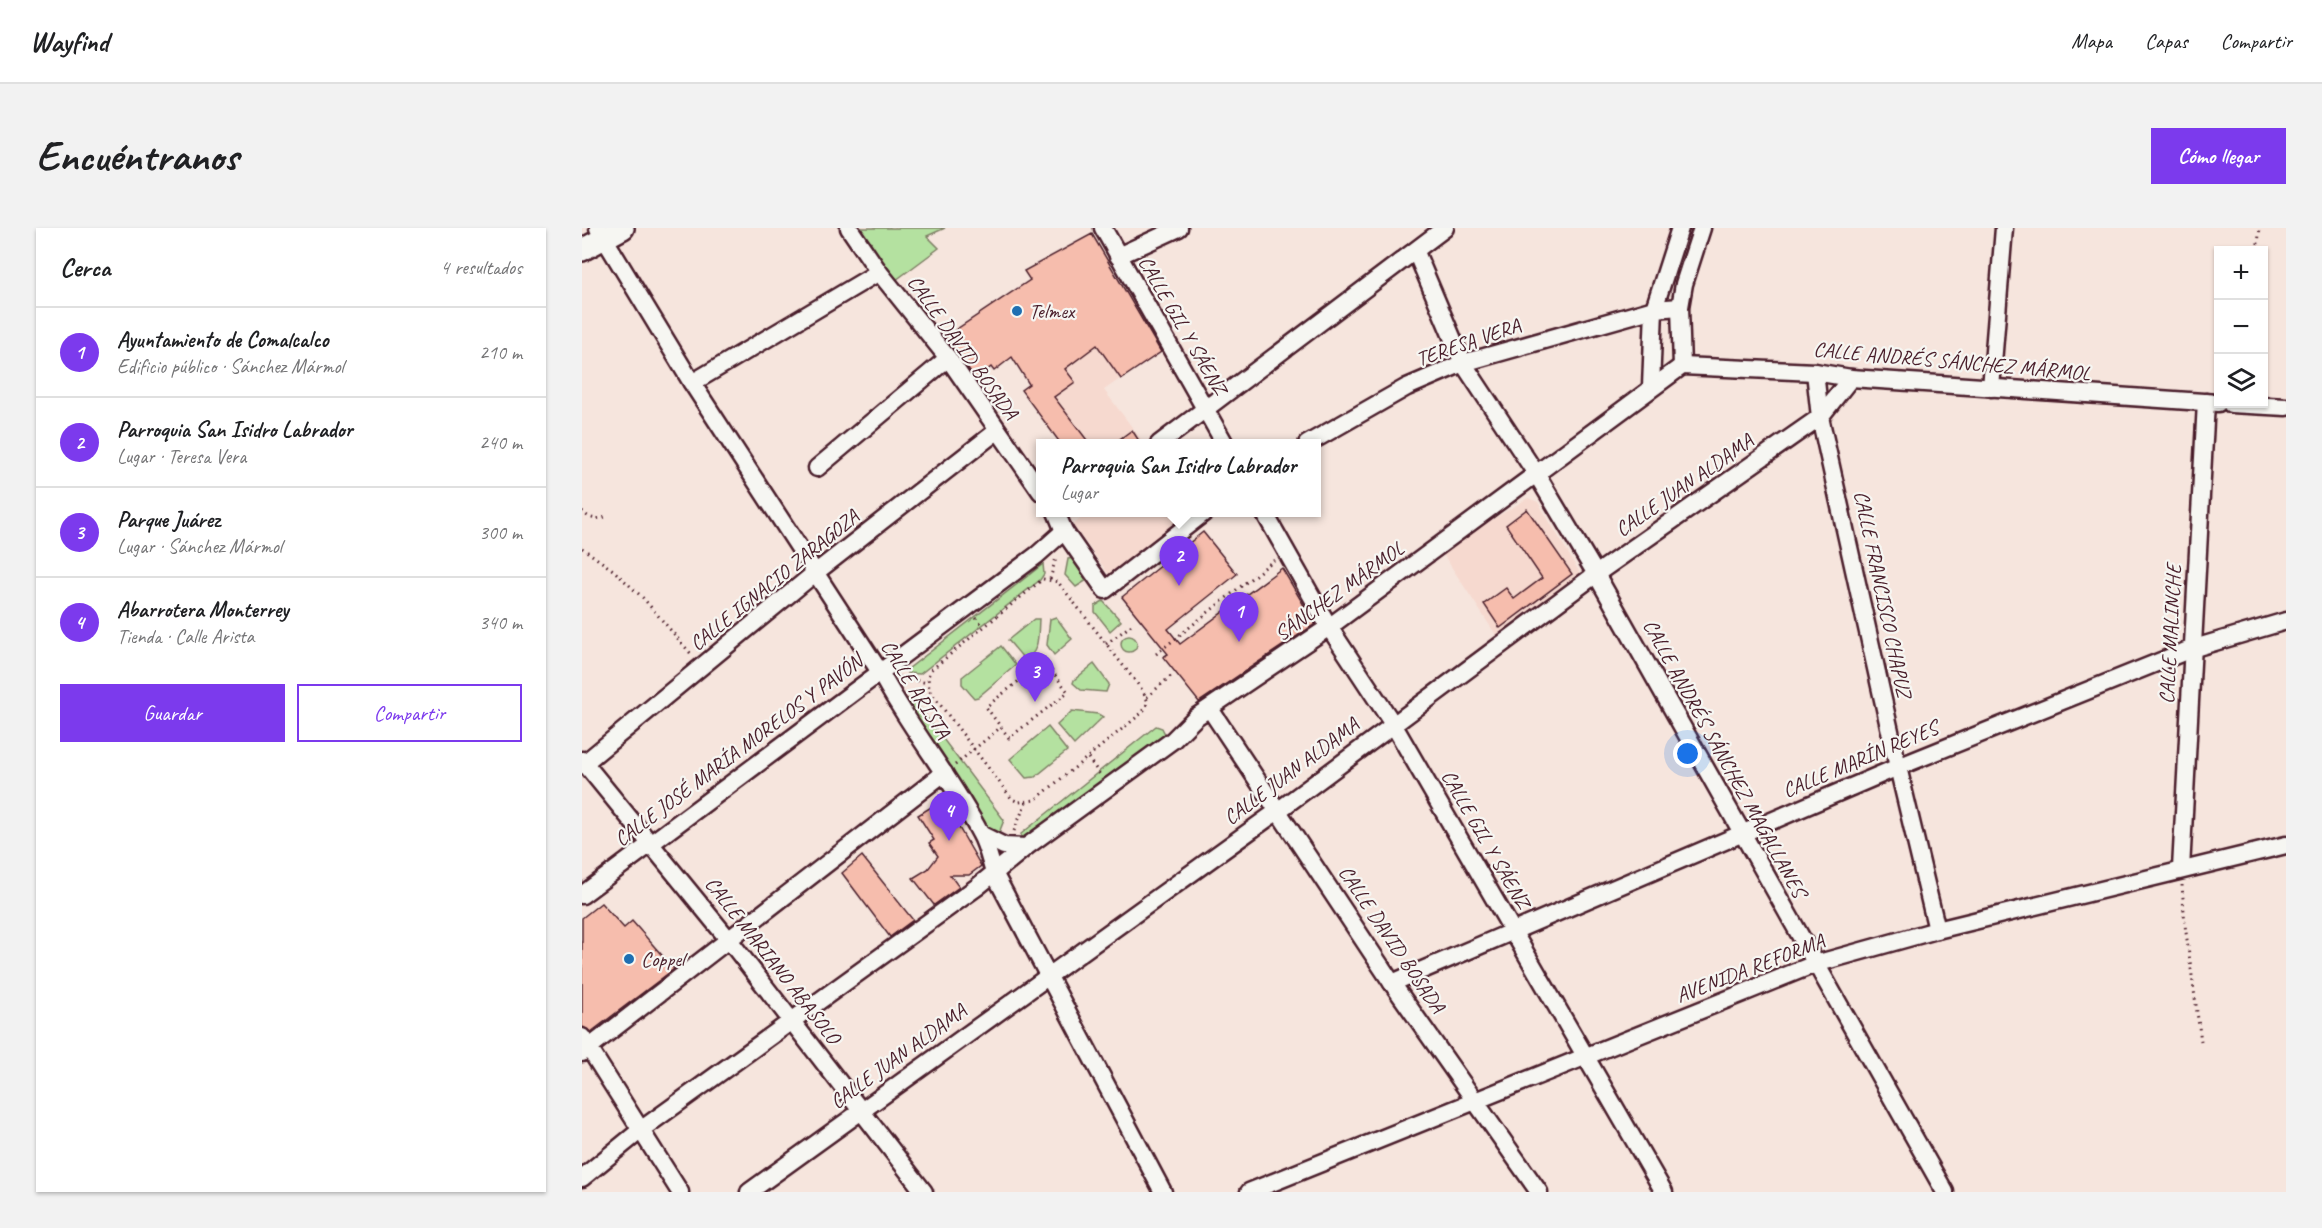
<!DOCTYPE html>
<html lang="es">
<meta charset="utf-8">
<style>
body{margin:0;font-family:Caveat,sans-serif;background:#f2f2f2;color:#202124}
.controls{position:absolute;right:18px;top:18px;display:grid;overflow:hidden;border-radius:0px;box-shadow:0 2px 4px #0004}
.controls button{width:54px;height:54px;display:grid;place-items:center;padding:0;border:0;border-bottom:2px solid #e0e0e0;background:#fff;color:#202124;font:30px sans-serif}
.you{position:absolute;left:1106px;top:526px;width:21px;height:21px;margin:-15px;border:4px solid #fff;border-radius:50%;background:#1a73e8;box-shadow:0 0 0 9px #1a73e833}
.badge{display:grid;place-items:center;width:39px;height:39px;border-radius:50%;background:#7c3aed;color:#fff;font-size:20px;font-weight:700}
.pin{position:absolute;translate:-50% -50px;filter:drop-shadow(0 2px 3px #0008)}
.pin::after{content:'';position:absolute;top:32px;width:21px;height:18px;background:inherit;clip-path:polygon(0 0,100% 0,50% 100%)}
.popup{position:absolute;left:454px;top:211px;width:285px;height:78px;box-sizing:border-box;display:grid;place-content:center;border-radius:0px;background:#fff;filter:drop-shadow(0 2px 4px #0005);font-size:20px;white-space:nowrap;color:#757577}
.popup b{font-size:22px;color:#202124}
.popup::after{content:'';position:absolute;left:50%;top:100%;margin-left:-12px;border:12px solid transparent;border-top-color:#fff}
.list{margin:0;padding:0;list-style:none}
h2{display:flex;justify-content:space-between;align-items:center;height:78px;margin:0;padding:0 24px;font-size:26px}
h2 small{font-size:20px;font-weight:400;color:#757577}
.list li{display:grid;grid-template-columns:39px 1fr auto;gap:18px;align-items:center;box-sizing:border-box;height:90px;padding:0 24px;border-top:2px solid #e0e0e0}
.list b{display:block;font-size:22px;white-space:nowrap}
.list p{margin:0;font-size:20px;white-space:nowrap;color:#757577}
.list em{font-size:20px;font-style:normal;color:#757577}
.actions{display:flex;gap:12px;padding:18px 24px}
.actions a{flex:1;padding:14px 0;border:2px solid #7c3aed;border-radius:0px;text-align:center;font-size:21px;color:#7c3aed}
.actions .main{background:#7c3aed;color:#fff}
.icon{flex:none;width:33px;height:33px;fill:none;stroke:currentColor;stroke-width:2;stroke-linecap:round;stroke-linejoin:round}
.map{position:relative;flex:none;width:1704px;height:964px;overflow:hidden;border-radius:0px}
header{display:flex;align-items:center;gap:36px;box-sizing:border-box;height:84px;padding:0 30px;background:#fff;border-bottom:2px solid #e0e0e0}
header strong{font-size:28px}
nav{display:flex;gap:33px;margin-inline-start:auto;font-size:21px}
.intro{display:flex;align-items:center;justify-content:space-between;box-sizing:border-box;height:144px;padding:0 36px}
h1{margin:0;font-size:42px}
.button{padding:15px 27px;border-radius:0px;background:#7c3aed;color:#fff;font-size:21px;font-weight:700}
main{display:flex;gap:36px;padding:0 36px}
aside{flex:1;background:#fff;border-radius:0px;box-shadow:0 2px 4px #0004}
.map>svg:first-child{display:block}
.built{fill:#f6d9cf}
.green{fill:#b4e1a0;stroke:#7f8066;stroke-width:1.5}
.building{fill:#f6bdad;stroke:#4a1f2b;stroke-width:1.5}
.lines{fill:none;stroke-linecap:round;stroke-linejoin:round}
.minor-casing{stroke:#4a1f2b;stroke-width:21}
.major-casing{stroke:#4a1f2b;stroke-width:26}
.path{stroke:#4a1f2b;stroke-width:3;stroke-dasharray:1.5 4.5;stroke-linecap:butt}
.minor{stroke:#f6f6f2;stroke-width:16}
.major{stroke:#f6f6f2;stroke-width:21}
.poi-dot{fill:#1f6fb2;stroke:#f6f6f2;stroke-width:2}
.labels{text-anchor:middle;stroke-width:4.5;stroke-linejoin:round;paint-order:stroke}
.poi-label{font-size:21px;fill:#4a1f2b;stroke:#f6f6f2;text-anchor:start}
.street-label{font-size:21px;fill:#4a1f2b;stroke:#f6f6f2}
</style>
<header>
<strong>Wayfind</strong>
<nav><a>Mapa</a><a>Capas</a><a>Compartir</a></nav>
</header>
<div class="intro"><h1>Encuéntranos</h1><a class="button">Cómo llegar</a></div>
<main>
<aside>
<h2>Cerca<small>4 resultados</small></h2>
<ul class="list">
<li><span class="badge">1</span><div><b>Ayuntamiento de Comalcalco</b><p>Edificio público · Sánchez Mármol</p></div><em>210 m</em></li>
<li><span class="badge">2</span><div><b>Parroquia San Isidro Labrador</b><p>Lugar · Teresa Vera</p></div><em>240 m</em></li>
<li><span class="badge">3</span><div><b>Parque Juárez</b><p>Lugar · Sánchez Mármol</p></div><em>300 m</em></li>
<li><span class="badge">4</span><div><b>Abarrotera Monterrey</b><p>Tienda · Calle Arista</p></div><em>340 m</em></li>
</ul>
<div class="actions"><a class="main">Guardar</a><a>Compartir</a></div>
</aside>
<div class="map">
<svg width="1704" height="964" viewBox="0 0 1704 964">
<rect width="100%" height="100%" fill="#f6e5dd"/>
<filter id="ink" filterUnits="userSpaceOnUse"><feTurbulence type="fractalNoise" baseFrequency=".0167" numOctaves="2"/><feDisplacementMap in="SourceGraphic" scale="12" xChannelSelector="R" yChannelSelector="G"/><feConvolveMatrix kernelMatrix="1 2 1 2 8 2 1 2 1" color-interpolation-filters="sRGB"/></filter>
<g filter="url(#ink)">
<g class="built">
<path d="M510 6 578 123 522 162 562 215H479L439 162 492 120 442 43Z"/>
<path d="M946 270 956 274 999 347V351L914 407 859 323Z"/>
<path d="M507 284 588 285 596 297 528 348 491 297Z"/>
</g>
<g class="green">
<path d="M272 0H363L345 8 357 20 310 55Z"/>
<path d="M492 330 505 347V352L494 359 483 347 486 331Z"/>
<path d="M461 336 462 346 458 352 338 446 325 445 326 441Z"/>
<path d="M521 373 539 393 528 403 513 384V378Z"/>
<path d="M474 389 490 411 472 427 465 417 468 391Z"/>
<path d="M452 391H457C456 405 458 427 442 431L426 412Z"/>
<circle cx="547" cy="416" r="8"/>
<path d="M419 418 434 437 396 469 392 470 380 456V449Z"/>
<path d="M512 436 527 456 524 464 499 462 491 455 492 452Z"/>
<path d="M322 471H331L422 592 417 605 411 607 403 604Z"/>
<path d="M490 483 516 486 521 489 492 517 475 497Z"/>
<path d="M574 498 580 500 584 508 439 613V606Z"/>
<path d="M466 499 485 523 453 549 444 550 428 531Z"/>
</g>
<g class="building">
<path d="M510 6 579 124 539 151 515 117 483 141 493 154 472 169 508 216H479L439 162 447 156 430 129 412 143 409 139 394 151 363 109 448 52 442 43Z"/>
<path d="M550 202 559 216H531Z"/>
<path d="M945 281 990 346 918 400 902 376 924 360 932 371 960 350 924 297Z"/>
<path d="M621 304 655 346 586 401 598 416 700 340 733 396 617 474 581 429 586 426 540 369Z"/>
<path d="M361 572 399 638 387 647H368L377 659 352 677 331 650 346 641 356 628 347 615 352 612 336 587Z"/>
<path d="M280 628 331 692 308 709 260 645Z"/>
<path d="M19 675 42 700 50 693 92 741 9 804 0 799V690Z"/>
</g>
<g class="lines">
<g class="minor-casing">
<g id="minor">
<path d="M16 0 110 155 298 444C327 500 369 549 398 605 405 617 408 632 412 645L581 964"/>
<path d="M267 0 297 44 366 130 459 264"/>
<path d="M521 0 643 216"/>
<path d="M834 24 881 135 955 247 1014 346 1363 964"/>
<path d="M536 28 597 0"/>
<path d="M1100 138 1233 144 1269 150 1636 175"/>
<path d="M1100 138 1098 79 1102 56 1120 0"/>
<path d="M1233 144 1238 189 1316 539 1355 702"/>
<path d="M110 155 297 44"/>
<path d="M1069 159 1072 81 1098 0"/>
<path d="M1409 160 1422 0"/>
<path d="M1649 176 1704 179"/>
<path d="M577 216 863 0"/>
<path d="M725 216 825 159 881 135 1072 81 1098 79"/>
<path d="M235 240 366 130"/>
<path d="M474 284 482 303 523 362 623 284"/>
<path d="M682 284 747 399 811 496 1082 964"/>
<path d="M628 481 810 755 957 964"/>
<path d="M0 532 147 712 342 964"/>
<path d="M0 537 233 345 415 203"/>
<path d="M400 607 422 618 444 619"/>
<path d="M1599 641 1624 174"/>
<path d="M0 667 455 327 482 303"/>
<path d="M810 755 1316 539 1609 421 1704 393"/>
<path d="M0 809 98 964"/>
<path d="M0 825 362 545"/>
<path d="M0 950 60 901 395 659 444 619 591 512 614 489 747 399 1100 138"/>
<path d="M167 964 697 582 1014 346 1238 189 1269 150"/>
<path d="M667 964 1233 736 1355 702 1704 617"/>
</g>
</g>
<g class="major-casing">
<path id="major" d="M0 22 41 0"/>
</g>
<g class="path">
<path d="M1675 22 1678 0"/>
<path d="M0 283C8 292 15 292 26 288"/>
<path d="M0 320 31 342 61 370 110 427"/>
<path d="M461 351 476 354 561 463 566 474 561 484 453 572 437 574 430 571 347 462 346 448 350 441Z"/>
<path d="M468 351 474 330"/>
<path d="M394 390 402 399"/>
<path d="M524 416 551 396"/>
<path d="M574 426 692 332"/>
<path d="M462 433 486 464 427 510 404 479Z"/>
<path d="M317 449 346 455"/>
<path d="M565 469 590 447"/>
<path d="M506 530 519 548"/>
<path d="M373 537 419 499"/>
<path d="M432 603 444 574"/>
<path d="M1600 657 1603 697 1619 813"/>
</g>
<use href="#minor" class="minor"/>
<use href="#major" class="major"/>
</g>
</g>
<g class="poi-dot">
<circle cx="435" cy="83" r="6"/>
<circle cx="47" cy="731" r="6"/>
</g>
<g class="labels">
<g class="poi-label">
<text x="447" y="90">Telmex</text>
<text x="59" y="738">Coppel</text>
</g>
<g class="street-label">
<text transform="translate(601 97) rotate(60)" y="7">CALLE GIL Y SÁENZ</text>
<text transform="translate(886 114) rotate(-19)" y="7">TERESA VERA</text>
<text transform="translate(381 119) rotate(54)" y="7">CALLE DAVID BOSADA</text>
<text transform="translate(1370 133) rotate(5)" y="7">CALLE ANDRÉS SÁNCHEZ MÁRMOL</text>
<text transform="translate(1102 257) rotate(-35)" y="7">CALLE JUAN ALDAMA</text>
<text transform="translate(192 352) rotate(-39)" y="7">CALLE IGNACIO ZARAGOZA</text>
<text transform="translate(757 363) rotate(-36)" y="7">SÁNCHEZ MÁRMOL</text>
<text transform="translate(1301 366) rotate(78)" y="7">CALLE FRANCISCO CHAPUZ</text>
<text transform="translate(1588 406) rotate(-87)" y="7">CALLE MALINCHE</text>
<text transform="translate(334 461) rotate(58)" y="7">CALLE ARISTA</text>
<text transform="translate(156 522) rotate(-37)" y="7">CALLE JOSÉ MARÍA MORELOS Y PAVÓN</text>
<text transform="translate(1143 530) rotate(61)" y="7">CALLE ANDRÉS SÁNCHEZ MAGALLANES</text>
<text transform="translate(1278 531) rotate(-23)" y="7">CALLE MARÍN REYES</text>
<text transform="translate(709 543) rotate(-37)" y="7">CALLE JUAN ALDAMA</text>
<text transform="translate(904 611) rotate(60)" y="7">CALLE GIL Y SÁENZ</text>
<text transform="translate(810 711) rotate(56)" y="7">CALLE DAVID BOSADA</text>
<text transform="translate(191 732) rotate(52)" y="7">CALLE MARIANO ABASOLO</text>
<text transform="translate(1168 740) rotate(-21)" y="7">AVENIDA REFORMA</text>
<text transform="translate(316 828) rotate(-36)" y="7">CALLE JUAN ALDAMA</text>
</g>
</g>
</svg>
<div class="controls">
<button>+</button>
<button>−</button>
<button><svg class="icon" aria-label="layers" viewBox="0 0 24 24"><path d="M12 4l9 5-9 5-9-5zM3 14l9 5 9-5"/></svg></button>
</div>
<div class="you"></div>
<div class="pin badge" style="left:657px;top:414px">1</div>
<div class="pin badge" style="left:597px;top:358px">2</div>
<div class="popup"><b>Parroquia San Isidro Labrador</b>Lugar</div>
<div class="pin badge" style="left:453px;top:474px">3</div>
<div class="pin badge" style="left:367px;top:613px">4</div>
</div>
</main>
